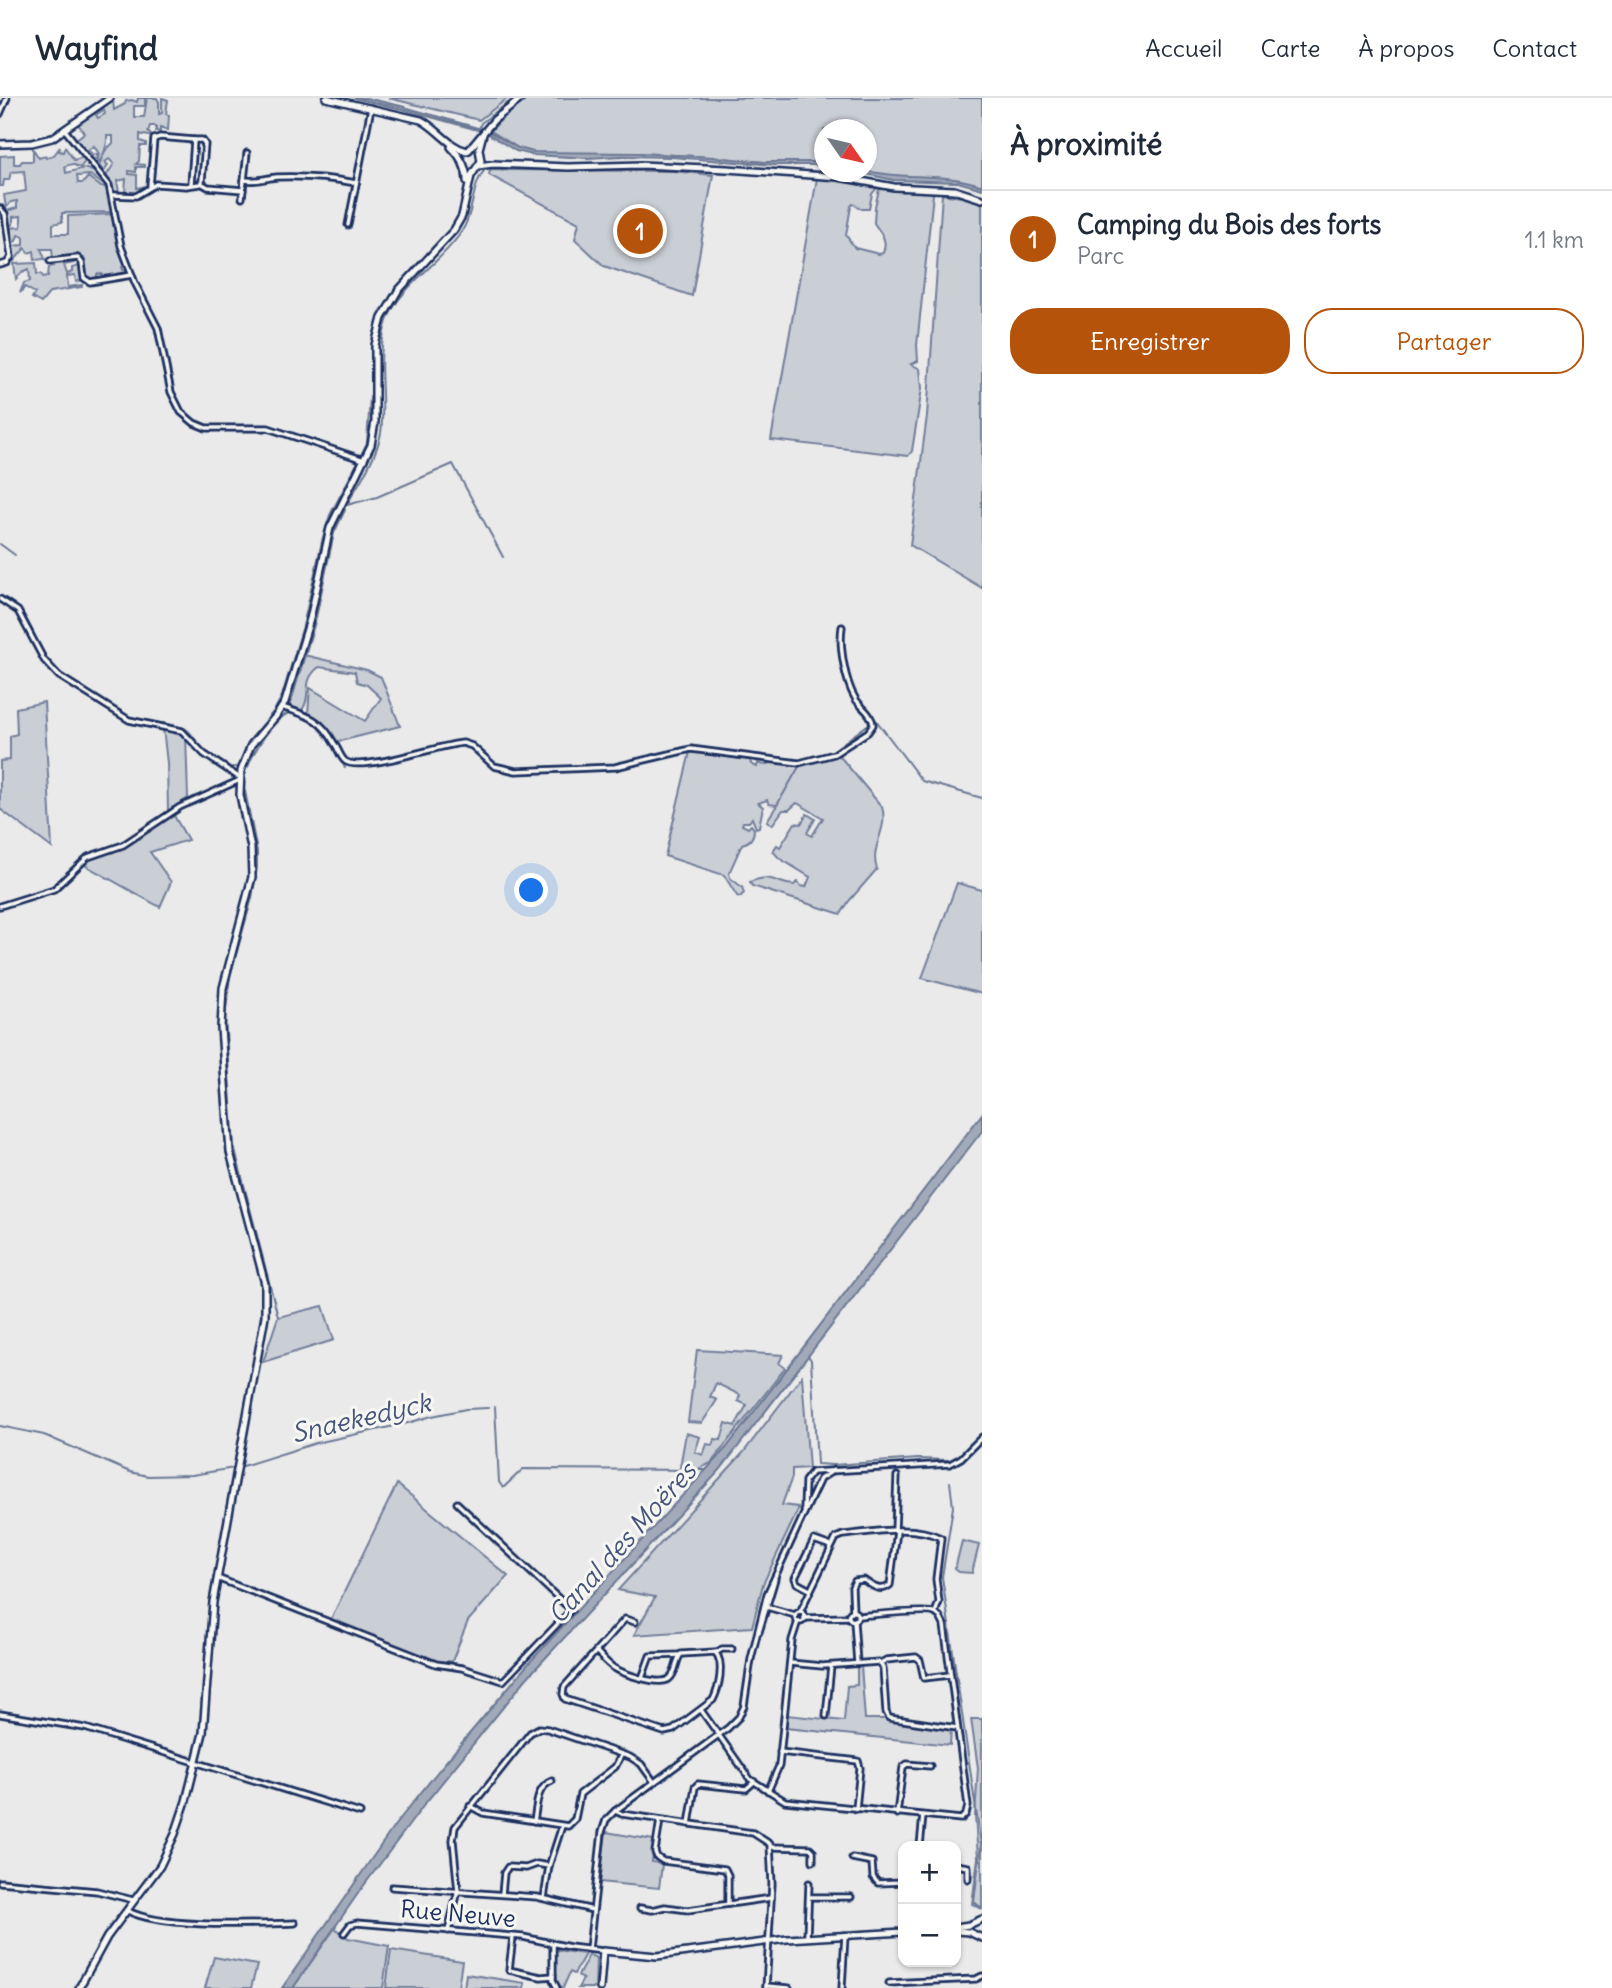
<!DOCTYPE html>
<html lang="fr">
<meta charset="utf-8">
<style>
body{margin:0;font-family:Delius,sans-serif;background:#f6f6f7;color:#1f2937}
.controls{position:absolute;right:21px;bottom:21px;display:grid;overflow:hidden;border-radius:14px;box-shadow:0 2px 5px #0004}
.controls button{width:63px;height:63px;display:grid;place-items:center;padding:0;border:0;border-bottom:2px solid #e0e1e3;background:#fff;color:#1f2937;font:35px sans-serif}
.compass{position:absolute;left:814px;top:21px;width:63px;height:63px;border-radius:50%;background:#fff;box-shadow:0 2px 5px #0004;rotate:124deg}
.you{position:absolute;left:532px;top:793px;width:24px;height:24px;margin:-18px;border:5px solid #fff;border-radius:50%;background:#1a73e8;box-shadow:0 0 0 10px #1a73e833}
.badge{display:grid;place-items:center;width:46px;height:46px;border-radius:50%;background:#b45309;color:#fff;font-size:23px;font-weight:700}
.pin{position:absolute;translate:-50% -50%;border:4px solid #fff;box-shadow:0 2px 7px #0006}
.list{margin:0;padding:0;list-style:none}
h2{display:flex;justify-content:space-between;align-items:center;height:91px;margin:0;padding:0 28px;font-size:30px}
h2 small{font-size:23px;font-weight:400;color:#747a83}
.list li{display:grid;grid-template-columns:46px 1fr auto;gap:21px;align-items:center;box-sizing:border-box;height:98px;padding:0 28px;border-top:2px solid #e0e1e3}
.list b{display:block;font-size:26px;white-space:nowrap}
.list p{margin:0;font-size:23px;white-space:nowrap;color:#747a83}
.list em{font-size:23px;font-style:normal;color:#747a83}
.actions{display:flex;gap:14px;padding:21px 28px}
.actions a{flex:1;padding:16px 0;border:2px solid #b45309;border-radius:28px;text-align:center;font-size:24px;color:#b45309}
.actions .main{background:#b45309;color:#fff}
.map{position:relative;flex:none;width:982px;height:1890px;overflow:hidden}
header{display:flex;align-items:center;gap:42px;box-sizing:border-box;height:98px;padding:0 35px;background:#fff;border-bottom:2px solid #e0e1e3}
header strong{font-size:33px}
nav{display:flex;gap:38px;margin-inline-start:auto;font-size:24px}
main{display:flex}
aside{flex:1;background:#fff}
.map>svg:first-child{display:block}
.green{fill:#caced5;stroke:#727e9a;stroke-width:2}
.water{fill:#a2aaba;stroke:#6c7995;stroke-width:2}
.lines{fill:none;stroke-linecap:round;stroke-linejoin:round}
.stream{stroke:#6c7995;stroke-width:2}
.street-casing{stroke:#1b2f5e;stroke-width:9}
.secondary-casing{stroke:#1b2f5e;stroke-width:10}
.street{stroke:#f6f6f2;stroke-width:3.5}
.secondary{stroke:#f6f6f2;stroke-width:5}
.labels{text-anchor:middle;stroke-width:6;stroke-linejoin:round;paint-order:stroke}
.street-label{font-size:24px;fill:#1b2f5e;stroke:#f6f6f2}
.water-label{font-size:26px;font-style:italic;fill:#44547a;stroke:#f6f6f2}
</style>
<header>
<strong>Wayfind</strong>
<nav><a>Accueil</a><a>Carte</a><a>À propos</a><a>Contact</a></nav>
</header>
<main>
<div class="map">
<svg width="982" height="1890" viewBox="0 0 982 1890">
<rect width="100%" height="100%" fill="#e9eae9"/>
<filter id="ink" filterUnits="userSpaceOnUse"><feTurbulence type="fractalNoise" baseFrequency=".0143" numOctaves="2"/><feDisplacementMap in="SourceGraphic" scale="14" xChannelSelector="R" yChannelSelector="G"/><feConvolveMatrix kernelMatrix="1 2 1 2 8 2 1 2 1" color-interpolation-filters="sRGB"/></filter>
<g filter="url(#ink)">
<g class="green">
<path d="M138 0H145V8H134V19H144L147 0H157L159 4V16L162 15V0L168 2 166 16 169 17 168 32 160 29V34L156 33V28H150L148 34 153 39 140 36V43L146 45V48H140L139 63 136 66 145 67V69H136V74L129 73V76L137 77V90L146 88 135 95 125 94 126 81 117 83 119 94H115L106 78 114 66 109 61 105 64 108 67 104 74 99 68 105 53 113 45V38H107C108 45 103 61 97 66L99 56 94 48 88 52 93 57 97 55V60L94 62 75 42 84 35 78 26 101 11 102 13 96 17 98 20 105 16 103 9 113 2 114 12 125 6 126 3 132 2 137 4Z"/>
<path d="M388 0H508L479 22Z"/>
<path d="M527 0H982V88L973 85 886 78 867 73 866 32H824V65L764 64 712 59 638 55H536L518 50 491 33 503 19Z"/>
<path d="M60 49 59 53 63 54 65 49 74 62 84 59 86 62 80 70 72 66 65 68 66 75 84 70 92 73 91 69 87 67 89 64 105 85 102 86 90 77 77 78 78 85H83L88 79 101 89H108L114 114 62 115V124L53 126V136H68V118L114 116 119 149 126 168 122 169 123 172 127 171 129 174 105 179 102 176H97V181L90 182 86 179 84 160 77 156 53 160 52 151H41L45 161 35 162 34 153 28 155 25 150 14 163 11 148 24 147V139L18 137 16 143 11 145 9 130 21 129V118L13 119V126L8 128 6 113 17 110V103L11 104 6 110 4 97 26 93 24 73 11 74 9 82H4L3 88H0V58L14 57V66H20L22 63H33V51L39 60 45 58 46 60 54 57Z"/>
<path d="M490 72 673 73 713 77 692 198 604 168 575 141 579 125 489 77Z"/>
<path d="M817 80 874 88 876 91 872 96 869 111H862L853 106 851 108 846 137 855 150 879 156 883 155C888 141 881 136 874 125L875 109 879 91 931 94 933 96 917 247 918 263 911 266 920 271 922 290 912 353 908 358 771 342Z"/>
<path d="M942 96 961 99 982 105V490L910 447 927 318Z"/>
<path d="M74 162V165L64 167 67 176 72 174V170L79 168 82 182 76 184 75 177 67 178 68 189 82 187V189L50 194 41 205 32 200 35 195 25 189 20 195 24 185 30 183 29 171 22 174 16 181 14 166 36 165 37 176H41L43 179 48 178 49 169 54 168 56 165Z"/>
<path d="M304 557 367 572 381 579 400 628 336 644 322 626 308 615 310 590 365 623 381 600 367 587 357 584 355 574 319 569C300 584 313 597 302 612H296L290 607Z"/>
<path d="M44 604 52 750 0 711V663L10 662V638L17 636 16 610Z"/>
<path d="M163 630 186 637 188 700 168 713 167 665Z"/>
<path d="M690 654 750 662 751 666 757 669 758 665 764 667 778 663H805C811 656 829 654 838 656L882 709C889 731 869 749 877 771L849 803 841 816 752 788 750 784C772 775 773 785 794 787L798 784 801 788 806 789 810 779 779 760 773 753 777 747 780 749 795 725 801 726 807 716 815 721 807 735 812 738 823 720 797 705 789 712H783L772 727 767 723 777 707 769 706 767 702 758 705 763 709 759 729 756 730 752 720 749 724H743L742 727 748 730 751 727 754 731C754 739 751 744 742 746L729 775 730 780 742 789 744 795 740 799 737 798 724 777 665 758Z"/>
<path d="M173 716 188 742 150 754 171 784 160 809 83 766 87 762 126 748Z"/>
<path d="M957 785 982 792V896L922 880Z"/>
<path d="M323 1208 334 1242 263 1264 278 1219Z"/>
<path d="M697 1252 783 1257 779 1265 785 1270 711 1365 699 1371 680 1369 686 1335 700 1339 695 1354 703 1357 707 1346 713 1347 715 1341 721 1342 726 1325 735 1328 747 1307 738 1303 740 1297 716 1285 710 1299 717 1302 702 1325 688 1324Z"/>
<path d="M802 1278 809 1370 792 1371V1379L782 1407 798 1409V1412L763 1486 752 1529 634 1537 655 1499 618 1492 743 1355Z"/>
<path d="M397 1386 508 1478 468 1523 452 1563 437 1564 331 1521Z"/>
<path d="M962 1443 979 1447 972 1475 959 1474 955 1471Z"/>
<path d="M861 1568 865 1621H886L951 1631 950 1647 786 1630 787 1617 844 1623 847 1588 857 1587V1569Z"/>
<path d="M971 1621H982V1811L972 1806 978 1760 975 1718 978 1670Z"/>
<path d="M606 1734 654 1742 652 1764 662 1766 659 1790 600 1784Z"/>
<path d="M335 1830 348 1840 389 1848 383 1890H293Z"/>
<path d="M391 1852 462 1863 458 1890H386Z"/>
<path d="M556 1852 585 1856 574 1876 570 1874 563 1890 555 1884Z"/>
<path d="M589 1857 596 1860 595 1890H578L583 1881 578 1878Z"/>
<path d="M214 1859 257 1867 251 1890H205Z"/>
<path d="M466 1876 525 1885 524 1890H464Z"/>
</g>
<g class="water">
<path d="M354 0H366L401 8 488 33 518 50 533 54 638 55 712 59 764 64H819L824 65V67H775L671 59 622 58 588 60 533 57 516 53 485 34 402 11Z"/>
<path d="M867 73C904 82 947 74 982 88V91L958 84 893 82 857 74Z"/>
<path d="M982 1016V1033L720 1372 526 1581 427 1703 359 1794 293 1890H282L395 1727 439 1672 528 1566 727 1349Z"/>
</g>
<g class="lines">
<g class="stream">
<path d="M479 31 481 25 514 0"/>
<path d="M361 357 367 345 370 299"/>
<path d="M347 407C359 384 376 361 381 335 386 299 375 259 387 223 400 187 441 166 462 133 475 113 470 89 486 70"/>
<path d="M347 407 377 399 453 366 503 459"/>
<path d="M0 446 15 457"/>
<path d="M0 498C35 511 31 550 57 572 73 586 118 617 139 622 154 625 171 624 186 631 193 635 196 645 202 651 209 657 217 662 224 667"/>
<path d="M293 610 290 607 315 524 334 435 345 412"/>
<path d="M876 622 922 683 982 700"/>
<path d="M315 624 330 641"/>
<path d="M333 646 345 670"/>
<path d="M803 662 831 654 870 625"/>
<path d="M248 669C254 652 274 620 291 614"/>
<path d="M228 670 237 669 250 642 274 613 282 598 303 528 323 439 330 417 358 364"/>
<path d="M245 693 257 753V770L252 800 230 878 225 920 234 1048 278 1219"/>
<path d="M777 707 800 667"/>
<path d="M809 1259 811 1262 817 1366 833 1367 918 1361 948 1362"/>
<path d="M495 1309 499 1384 503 1390 523 1371 706 1372"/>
<path d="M0 1328 44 1337 130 1374 148 1378 192 1377 234 1370"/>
<path d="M243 1368 316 1345 408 1325 432 1318 466 1311 488 1310"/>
<path d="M950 1384 953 1409 942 1479 981 1746 974 1804 982 1810"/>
</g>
<g class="street-casing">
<g id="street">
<path d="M0 16 7 0"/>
<path d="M65 32 109 87 121 148 135 185 158 230 171 294 181 314 194 325 206 330H268L364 362"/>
<path d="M244 82C261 84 263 80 277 79 303 78 330 80 356 85"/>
<path d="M201 85 208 89 243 92"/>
<path d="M150 88 154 41 160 39 194 42"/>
<path d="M113 97 136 98 156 86 186 88 200 86 202 83 205 46 202 42H194L191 86"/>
<path d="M242 100 247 55"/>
<path d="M0 110 5 116 11 159 7 165 0 167"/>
<path d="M348 127 371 10"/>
<path d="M50 163 78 160 82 165 84 180 90 184 132 177"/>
<path d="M0 501 18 513 44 562 59 578 129 622 182 633 204 656 240 680"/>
<path d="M282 609C307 618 320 619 334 645 338 650 340 659 345 663 361 675 442 646 463 645L472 648 494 668 516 673 615 669 691 651 799 665 834 656 868 634 873 627C872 615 861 610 855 600 845 583 839 548 842 529"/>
<path d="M0 808 54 791 88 759 123 747 180 709 240 682"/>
<path d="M804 1412 805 1383 812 1374 950 1366 961 1360 982 1339"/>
<path d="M895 1433 897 1378"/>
<path d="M217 1480 436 1566 462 1570 503 1583 571 1512 457 1405"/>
<path d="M810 1492 797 1485 795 1480 814 1442 831 1448"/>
<path d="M767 1509 795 1517"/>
<circle cx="853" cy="1518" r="4.5"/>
<path d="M800 1514 836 1440 843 1437C872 1434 914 1426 941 1440L936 1481 939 1504 935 1515"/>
<path d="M853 1514 852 1489 855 1483 864 1482C872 1488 881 1495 890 1487L897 1433"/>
<circle cx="800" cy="1519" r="5"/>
<path d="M858 1518C872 1517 927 1511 935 1515"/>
<path d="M804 1520 849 1519"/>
<path d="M854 1523 857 1565"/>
<path d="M759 1534 775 1481"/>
<path d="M597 1554C602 1559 607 1566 614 1570 624 1576 659 1588 669 1581 677 1575 675 1563 681 1556L715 1554C725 1564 719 1590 713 1602L673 1632 664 1634 565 1601 563 1596 564 1589 625 1521 635 1524"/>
<path d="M717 1554 722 1551H732"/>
<path d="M790 1565 822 1568 879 1564 883 1570 886 1614 889 1620 957 1630"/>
<path d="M881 1565 886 1562 916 1559 920 1562 924 1580 950 1577"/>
<path d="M642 1580 650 1558 680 1557"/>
<path d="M701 1612 750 1681 785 1703 961 1721 966 1716 968 1708 944 1527 940 1519 935 1515"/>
<path d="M0 1616 85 1630 360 1715"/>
<path d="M826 1618 831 1568"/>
<path d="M780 1654 858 1663 860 1670 856 1711"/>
<path d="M768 1693 779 1668 792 1542 798 1523"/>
<path d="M470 1708 483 1715 568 1728 575 1721 580 1696 615 1669 622 1656"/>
<path d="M615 1713 622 1716 753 1735 770 1746 772 1786 766 1890"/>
<path d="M897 1716 903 1669 907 1666 930 1668"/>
<path d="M660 1722 655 1754 657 1759 663 1763 725 1771 728 1777V1806"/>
<path d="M534 1723C537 1708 536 1689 552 1683"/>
<path d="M689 1726 695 1689 698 1686 746 1691 754 1684"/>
<path d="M920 1748 923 1718"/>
<path d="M772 1749 810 1750 813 1753V1763"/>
<path d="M852 1760 872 1764 873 1779 878 1785 903 1784"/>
<path d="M956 1767 968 1769V1781"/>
<path d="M0 1784 97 1793 133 1802"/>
<path d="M392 1789 537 1799 593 1812"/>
<path d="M502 1796 504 1775 508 1769 526 1770 537 1766 549 1768"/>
<path d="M809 1799H851"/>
<path d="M544 1800 549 1768 562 1728"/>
<path d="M640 1810 652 1812 665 1809 688 1812 771 1800"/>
<path d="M128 1813C163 1831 255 1826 295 1825"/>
<path d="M448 1833 458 1793 453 1742 455 1729 530 1635 539 1630 548 1631 630 1659 641 1666 654 1684"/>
<path d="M344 1835 350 1827 357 1825 523 1839 570 1849 603 1853"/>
<path d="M513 1839 509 1872 541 1879 553 1878"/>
<path d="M807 1839 809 1785"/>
<path d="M553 1846V1882L557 1890"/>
<path d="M589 1851 602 1734 606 1722 615 1713 728 1630 739 1619 744 1608 751 1561 767 1496 820 1381 834 1372"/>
<path d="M889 1885 976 1881 982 1878"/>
<path d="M766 1888 789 1890"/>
<path d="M842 1890 845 1837"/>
</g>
</g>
<g class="secondary-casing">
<g id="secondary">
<path d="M326 0 421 22C437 30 449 49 467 53"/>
<path d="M0 46 32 45 52 40 110 0"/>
<path d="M451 49C461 59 467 69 467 83"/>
<path d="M469 52 494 22 522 0"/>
<path d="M478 68 493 66 568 69 641 67 727 71 839 79 894 89 954 92 982 101"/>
<path d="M956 1829 969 1827 982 1821"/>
<path d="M956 1833 969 1834 982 1840"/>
<path d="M79 1890 107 1839 160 1768 175 1736 186 1703 203 1635 213 1504 265 1218V1186L230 1054 221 930 223 890 252 779 251 750 240 697 241 673 251 647 276 618 285 604 310 521 330 430 371 347 375 324V247L382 220 398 193 454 132 462 118 471 78 481 63 479 51 483 36"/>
<path d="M600 1890 603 1853 657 1858 787 1841 903 1834"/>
</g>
</g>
<use href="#street" class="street"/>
<use href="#secondary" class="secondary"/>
</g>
</g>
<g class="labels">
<g class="street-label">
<text transform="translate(458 1816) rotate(5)" y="8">Rue Neuve</text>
</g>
<g class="water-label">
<text transform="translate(361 1320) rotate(-13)" y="9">Snaekedyck</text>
<text transform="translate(622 1445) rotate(-48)" y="9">Canal des Moëres</text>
</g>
</g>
</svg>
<div class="controls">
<button>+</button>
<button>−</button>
</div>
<svg class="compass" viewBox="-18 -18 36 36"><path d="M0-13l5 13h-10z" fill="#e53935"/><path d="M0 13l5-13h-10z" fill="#747a83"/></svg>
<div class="you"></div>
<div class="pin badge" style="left:640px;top:133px">1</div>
</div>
<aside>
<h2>À proximité<small></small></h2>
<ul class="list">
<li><span class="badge">1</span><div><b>Camping du Bois des forts</b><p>Parc</p></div><em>1.1 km</em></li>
</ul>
<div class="actions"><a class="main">Enregistrer</a><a>Partager</a></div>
</aside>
</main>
